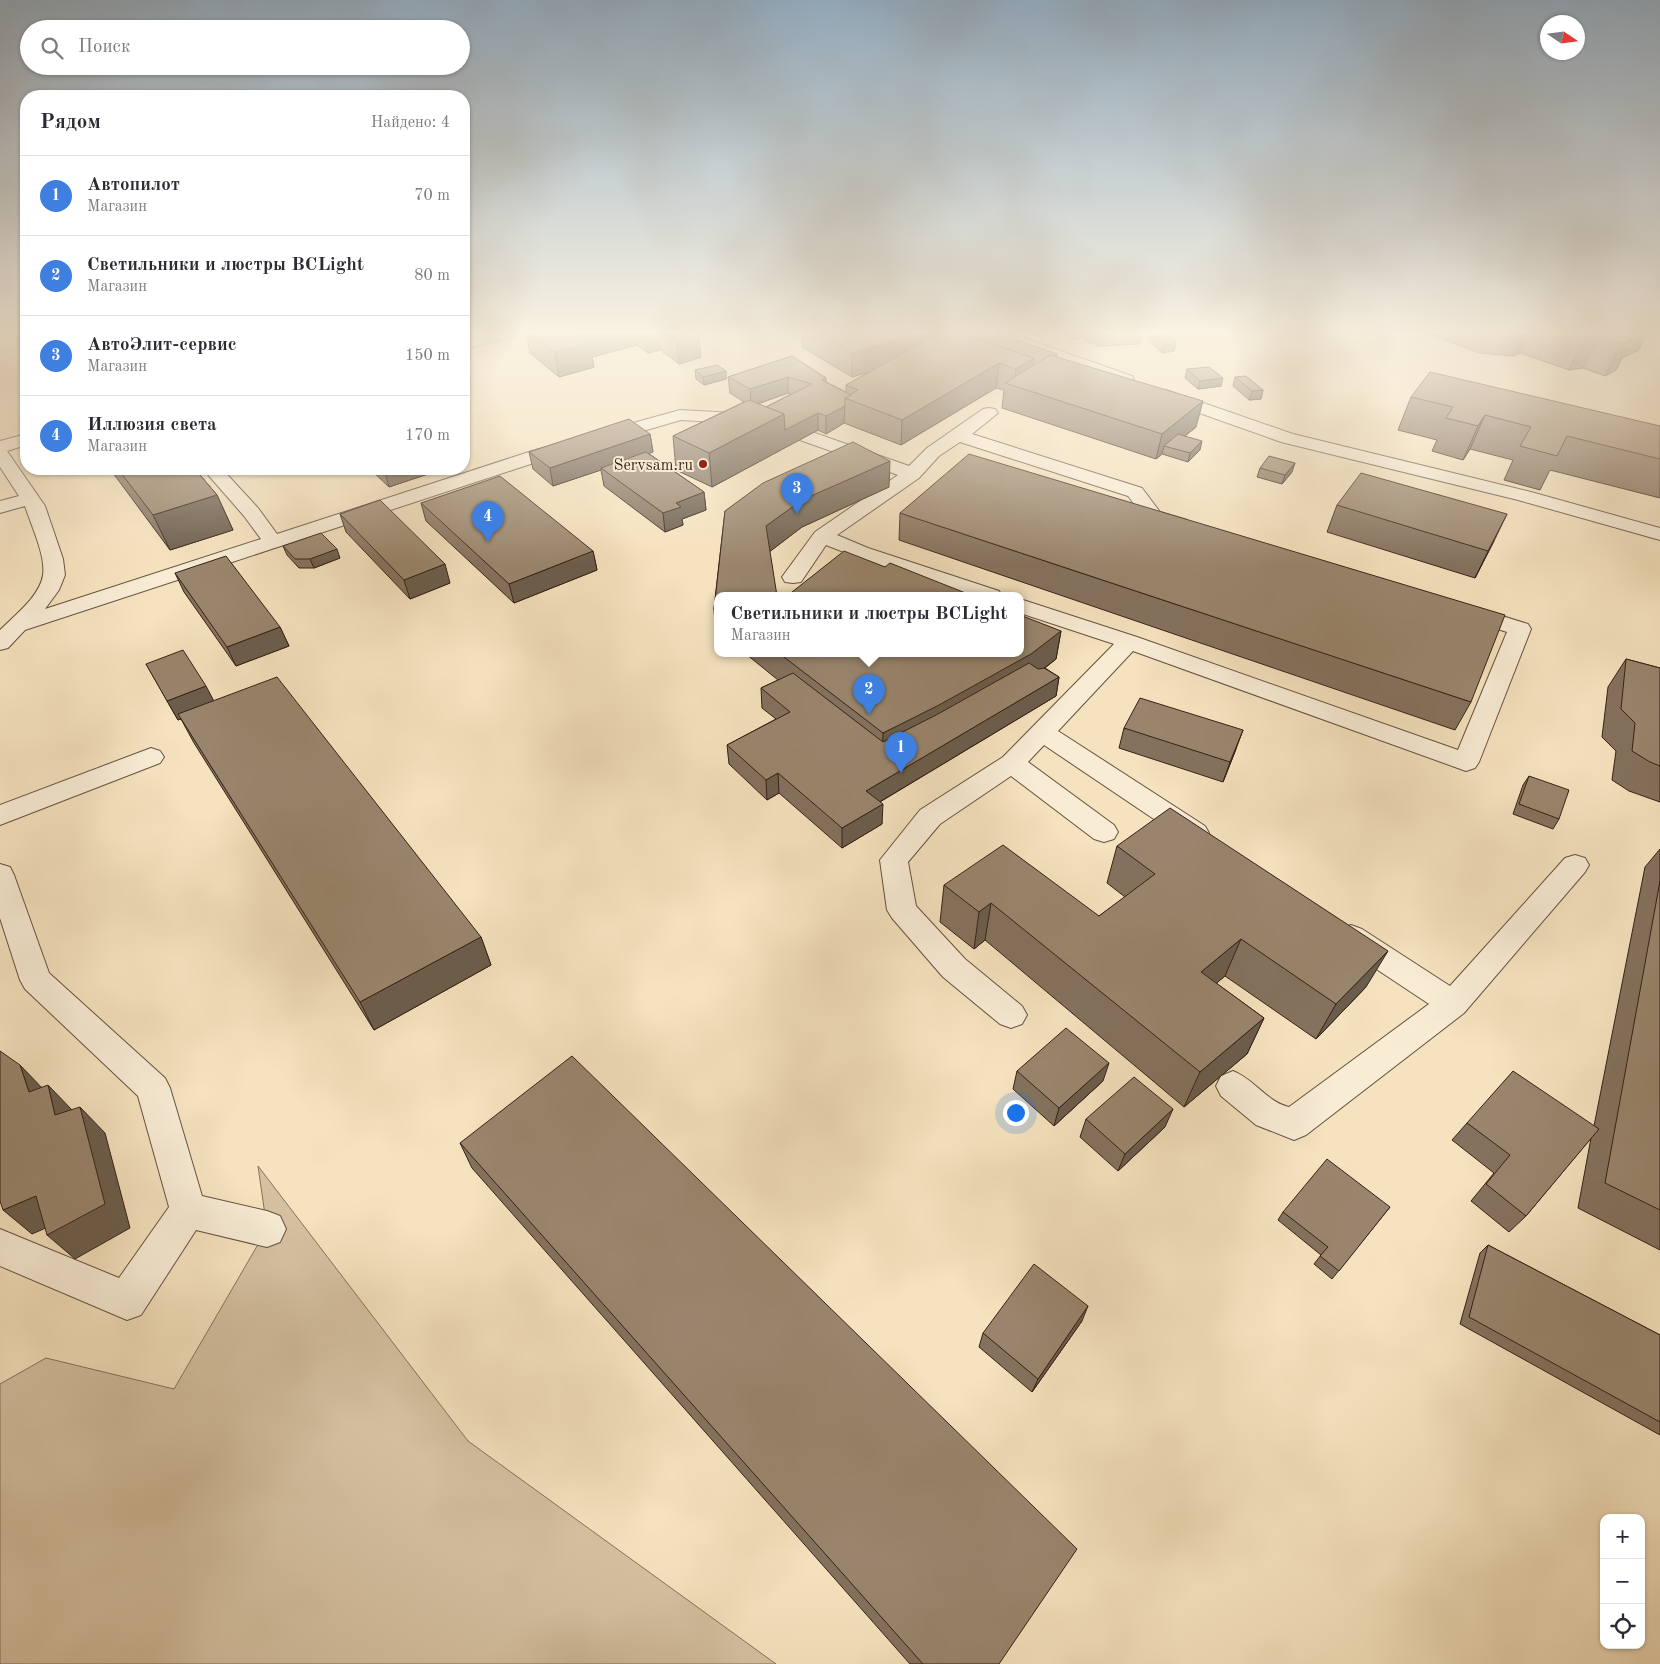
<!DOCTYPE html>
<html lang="ru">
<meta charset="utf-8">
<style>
body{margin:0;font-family:"Old Standard TT",serif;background:#f7f7f7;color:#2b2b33}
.controls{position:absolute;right:15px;bottom:15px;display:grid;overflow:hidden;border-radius:10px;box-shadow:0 1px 4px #0004}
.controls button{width:45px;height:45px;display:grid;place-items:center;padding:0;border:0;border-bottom:1px solid #e1e1e2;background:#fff;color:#2b2b33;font:25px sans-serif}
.compass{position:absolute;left:1540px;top:15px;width:45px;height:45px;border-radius:50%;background:#fff;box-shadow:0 1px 4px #0004;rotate:103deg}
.you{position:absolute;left:1015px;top:1112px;width:18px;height:18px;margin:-12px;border:4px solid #fff;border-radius:50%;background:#1a73e8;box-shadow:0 0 0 8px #1a73e833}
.badge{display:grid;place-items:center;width:32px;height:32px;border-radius:50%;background:#1a73e8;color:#fff;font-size:16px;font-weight:700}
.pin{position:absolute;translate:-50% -41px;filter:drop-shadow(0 1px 2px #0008)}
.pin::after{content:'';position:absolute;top:26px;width:18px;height:15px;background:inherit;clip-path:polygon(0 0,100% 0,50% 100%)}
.popup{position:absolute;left:714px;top:592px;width:310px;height:65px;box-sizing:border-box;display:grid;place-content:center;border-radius:10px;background:#fff;filter:drop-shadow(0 1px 4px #0005);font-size:16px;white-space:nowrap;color:#7c7c81}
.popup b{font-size:19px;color:#2b2b33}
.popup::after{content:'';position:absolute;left:50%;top:100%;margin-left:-10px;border:10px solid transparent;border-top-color:#fff}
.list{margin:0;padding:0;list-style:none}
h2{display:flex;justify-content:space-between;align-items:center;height:65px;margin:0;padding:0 20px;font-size:21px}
h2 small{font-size:16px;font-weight:400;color:#7c7c81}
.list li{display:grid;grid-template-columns:32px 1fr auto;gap:15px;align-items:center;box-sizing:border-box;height:80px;padding:0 20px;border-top:1px solid #e1e1e2}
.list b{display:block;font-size:19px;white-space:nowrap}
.list p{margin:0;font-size:16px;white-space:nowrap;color:#7c7c81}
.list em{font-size:16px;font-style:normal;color:#7c7c81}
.icon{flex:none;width:28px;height:28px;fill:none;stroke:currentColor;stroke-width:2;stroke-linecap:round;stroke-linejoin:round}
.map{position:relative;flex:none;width:1660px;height:1664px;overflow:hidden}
.search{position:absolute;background:#fff;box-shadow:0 1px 4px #0004;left:20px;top:20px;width:450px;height:55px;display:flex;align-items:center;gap:12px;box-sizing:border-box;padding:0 18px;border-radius:28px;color:#7c7c81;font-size:19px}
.panel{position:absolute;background:#fff;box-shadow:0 1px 4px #0004;left:20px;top:90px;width:450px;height:385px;border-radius:20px}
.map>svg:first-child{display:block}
.green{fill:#d5c1a1;stroke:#86715c}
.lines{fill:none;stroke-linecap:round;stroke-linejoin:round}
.minor-casing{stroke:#665140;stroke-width:2}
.minor{fill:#f8ecd5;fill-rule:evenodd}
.wall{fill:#84725e;stroke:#362116;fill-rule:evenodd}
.shaded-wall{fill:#6b5d4c;stroke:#362116}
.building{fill:#99856d;stroke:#362116}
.poi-dot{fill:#8f2418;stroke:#f8ecd5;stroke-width:2}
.labels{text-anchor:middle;stroke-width:4;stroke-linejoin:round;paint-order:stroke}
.far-poi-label{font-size:16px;fill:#362116;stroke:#f8ecd5;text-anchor:end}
</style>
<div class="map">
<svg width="1660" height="1664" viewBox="0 0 1660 1664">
<rect width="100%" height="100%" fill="#f5e2be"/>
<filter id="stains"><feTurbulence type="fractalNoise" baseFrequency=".004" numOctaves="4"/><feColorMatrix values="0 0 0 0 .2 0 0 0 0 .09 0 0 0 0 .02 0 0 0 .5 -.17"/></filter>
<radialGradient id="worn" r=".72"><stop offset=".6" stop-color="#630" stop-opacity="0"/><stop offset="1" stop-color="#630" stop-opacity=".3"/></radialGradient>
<path class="green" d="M258 1166 468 1441 776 1664H0V1384L46 1358 174 1389 267 1229Z"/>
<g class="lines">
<g class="minor-casing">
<g id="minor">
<path d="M498 331H526L523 334 464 349V339Z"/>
<path d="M1014 331H1033L1024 338 1132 376 1134 380 1132 384H1120L1005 342 1003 339Z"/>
<path d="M1166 390 1293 434 1531 492 1660 528V540L1518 500 1281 442 1160 399 1158 395 1160 391Z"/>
<path d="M989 408 995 409 998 413 972 434 1142 488 1160 512 1187 520 1190 524 1187 528 1180 530 1146 520 1128 496 960 442 939 456 919 478 837 535 868 548 999 591 1002 596H970L854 556 826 545 801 582 793 583 785 582 782 577 815 532 898 475 800 440 797 436 800 432 806 431 812 432 909 466 927 448 983 409Z"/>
<path d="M680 410 752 414 758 415 761 419 758 423 752 424 681 420 546 459 25 630 8 648 0 650V630C15 615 40 596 43 575 46 556 31 525 25 506L0 513V501L19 496 0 467V441L26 434V445L7 451 45 506 63 559 65 575 59 590 45 609 261 539 244 516 203 469H222L258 508 277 534 532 451Z"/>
<path d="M1020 599 1137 637 1458 750 1507 632 1459 617 1456 612 1459 607 1467 605 1528 624 1531 629 1479 762 1475 768 1466 771 1133 651 1058 731 1205 826 1209 833 1205 840 1195 843 1185 840 1044 745 1028 762 1114 825 1118 832 1114 839 1104 842 1094 839 1011 776 940 824 908 862 916 906 965 959 1022 1006 1027 1015 1022 1024 1011 1028 1000 1024 943 977 892 918 887 910 880 860 920 810 1003 757 1114 644 1020 613Z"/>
<path d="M151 748 160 751 164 757 160 763 0 825V805Z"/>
<path d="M1575 855 1585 858 1589 865 1585 872 1464 1013 1306 1135 1294 1140 1256 1125 1221 1096 1216 1086 1221 1076 1233 1071C1254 1079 1267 1102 1289 1107L1429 1004 1340 945 1336 937 1340 929 1351 925 1362 929 1450 986 1565 858Z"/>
<path d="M0 864 10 867 14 875 49 973 165 1078 170 1088 202 1196 267 1211 280 1216 286 1229 280 1242 267 1247 196 1230 141 1315 127 1320 0 1266V1229L119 1278 169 1207 138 1096 25 989 20 980 0 918Z"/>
</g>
</g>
<use href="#minor" class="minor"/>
</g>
<g class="wall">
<path d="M13 331H26V351L18 341Z"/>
<path d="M526 331H696L701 357 679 364 660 350 648 353 637 345 592 357 594 367 559 377 530 353Z"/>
<path d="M802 331H932L931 338 1056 357 1196 427 1185 436 1200 450 1188 462 1162 454 1156 459 1002 408 1004 390 996 388 901 445 844 423 826 434 818 430 712 487 676 470 673 436 744 402 730 393 728 377 792 356 826 378V382L846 392V385L869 372 852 377 802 347ZM788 393 791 394 766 407 758 404Z"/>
<path d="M1071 331H1143L1140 344 1098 346 1081 338 1077 340 1070 337Z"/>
<path d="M1420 331H1640L1639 350 1622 358 1616 370 1605 376 1583 368 1569 370 1520 353 1513 356 1480 353Z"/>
<path d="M1651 331H1660V333Z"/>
<path d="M1150 332 1174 351 1162 353 1148 340Z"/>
<path d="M1187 369 1221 386 1198 389 1185 378Z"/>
<path d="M695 370 726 371V379L704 385 696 379Z"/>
<path d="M1235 377 1263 390 1261 399 1249 400 1233 386Z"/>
<path d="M1411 397 1660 426V498L1550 470 1540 490 1504 480 1513 460 1470 449 1463 460 1432 451 1437 440 1398 430Z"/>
<path d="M650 434 653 452 648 453 704 492 706 510 682 519 683 525 665 532 604 486 601 470 553 486 533 469 529 452Z"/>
<path d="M1260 468 1292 472 1282 484 1257 477Z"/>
<path d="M110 469H195L217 495 233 530 170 550Z"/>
<path d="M370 469H443L389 487Z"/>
<path d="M889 487 802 527 770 551 718 596V638L716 637 714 609 725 511Z"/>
<path d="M421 503 593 551 597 570 514 603 426 521Z"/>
<path d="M1337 505 1494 541 1475 578 1327 532Z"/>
<path d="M900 513 1471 702 1455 730 899 540Z"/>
<path d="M340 514 450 583 410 599 346 532Z"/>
<path d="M283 546 340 558 314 568H299L287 555Z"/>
<path d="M175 573 280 627 289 646 236 666 184 592Z"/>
<path d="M1061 631 1056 659 1045 668 1059 677 1056 696 880 802 882 824 842 848 779 793 767 800 729 764 727 745 776 719 762 708 761 688 778 680 746 654H1020Z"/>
<path d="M1626 659 1660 668V802L1629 791 1612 780 1616 751 1602 737 1608 687Z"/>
<path d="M146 664 213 701 481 937 491 965 374 1030 194 743 181 719 178 720Z"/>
<path d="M1124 728 1236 749 1223 782 1119 748Z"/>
<path d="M1529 776 1559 819 1553 829 1513 814 1523 785Z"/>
<path d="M1117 846 1366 987 1316 1039 1225 976 1216 983 1264 1018 1247 1054 1184 1107 985 940 974 949 940 922 944 885 1099 916 1125 897 1107 883Z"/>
<path d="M1660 849V1250L1578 1208 1591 1138 1526 1216 1509 1232 1471 1201 1494 1173 1452 1140 1467 1123 1594 1126 1645 867Z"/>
<path d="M1017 1071 1103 1081 1054 1126 1013 1089Z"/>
<path d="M1086 1119 1165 1127 1118 1171 1080 1137Z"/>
<path d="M460 1143 999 1664H910L472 1168Z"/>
<path d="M1390 1207 1332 1279 1314 1264 1321 1255 1278 1220 1283 1212Z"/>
<path d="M1488 1245 1660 1335V1435L1460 1324 1480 1253Z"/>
<path d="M1082 1321 1032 1392 979 1347 983 1333Z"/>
</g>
<g class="shaded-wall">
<path d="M594 331H636L637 345 592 357 594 367 559 377 555 352 579 335Z"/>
<path d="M646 331H658L660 350 648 353Z"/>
<path d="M929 331H932L930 354 852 377V353Z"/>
<path d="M1078 331H1083L1081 338 1077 340Z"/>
<path d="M1524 331H1529L1520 353 1513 356Z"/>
<path d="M1647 333 1639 350 1622 358 1616 370 1605 376 1621 344 1632 339Z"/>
<path d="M699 334 701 357 679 364 677 340Z"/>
<path d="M1598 337 1583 368 1569 370 1585 339Z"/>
<path d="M1176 343 1174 351 1162 353 1164 345Z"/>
<path d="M1057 354 1054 370 1014 386 1016 369 1034 358Z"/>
<path d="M999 363 996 388 901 445 902 420Z"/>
<path d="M726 371V379L704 385 703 377Z"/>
<path d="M788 377V393L751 406 750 389Z"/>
<path d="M1223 378 1221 386 1198 389 1200 381Z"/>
<path d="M1263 390 1261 399 1249 400 1252 391Z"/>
<path d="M1203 401 1196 427 1171 447 1164 446 1162 454 1156 459 1162 434Z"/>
<path d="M845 406 844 423 826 434V416Z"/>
<path d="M818 413V430L712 487 709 453 784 414Z"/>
<path d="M1485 415 1470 449 1463 460 1478 426Z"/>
<path d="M650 434 653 452 603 469 601 468V470L553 486 550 468Z"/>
<path d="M1202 441 1200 450 1188 462 1190 453Z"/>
<path d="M890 461 889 487 802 527 768 553 766 526 802 500Z"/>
<path d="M1295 463 1292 472 1282 484 1285 475Z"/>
<path d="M384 469H443L389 487Z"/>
<path d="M704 492 706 510 682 519 683 525 665 532 663 513 676 503Z"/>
<path d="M217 495 233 530 170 550 153 515Z"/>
<path d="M1507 514 1494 541 1475 578 1488 551Z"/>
<path d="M337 549 340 558 314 568 310 559Z"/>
<path d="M593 551 597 570 514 603 509 584Z"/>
<path d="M445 564 450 583 410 599 404 580Z"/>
<path d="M280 627 289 646 236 666 227 647Z"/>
<path d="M1061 631 1056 659 1026 682 882 762 883 733Z"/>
<path d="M1059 677 1056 696 866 810V791Z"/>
<path d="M206 686 216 705 178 720 167 701Z"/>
<path d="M1243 730 1236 749 1223 782 1230 762Z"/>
<path d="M778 773 779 793 767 800 766 780Z"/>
<path d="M883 804 882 824 842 848V828Z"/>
<path d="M991 903 985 940 974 949 979 912Z"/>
<path d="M481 937 491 965 374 1030 360 1002Z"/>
<path d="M1241 939 1225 976 1186 1009 1201 972Z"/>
<path d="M1388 951 1366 987 1316 1039 1336 1004Z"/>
<path d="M1264 1018 1247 1054 1184 1107 1200 1072Z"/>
<path d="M1109 1063 1103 1081 1054 1126 1059 1108Z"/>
<path d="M20 1065 46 1092H29Z"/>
<path d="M48 1085 73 1111 55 1115Z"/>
<path d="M80 1107 105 1133 130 1228 75 1259 47 1235Z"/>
<path d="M1173 1109 1165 1127 1118 1171 1125 1154Z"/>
<path d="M36 1196 64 1220 32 1234 3 1210Z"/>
<path d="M1088 1306 1082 1321 1032 1392 1038 1379Z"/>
</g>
<g class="building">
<path d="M18 331H26V342Z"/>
<path d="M528 331H594L579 335 590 343 555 352Z"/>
<path d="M665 331H696L699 334 677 340Z"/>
<path d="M815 331H929L852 353Z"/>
<path d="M943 331H956L1034 358 1016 369 999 363 902 420 845 398 858 390 846 385Z"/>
<path d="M958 331H991L1057 354 1053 356 1050 355 1033 366 1034 358 957 332Z"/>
<path d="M1162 331 1176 343 1164 345 1150 332Z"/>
<path d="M1561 331H1608L1632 339 1621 344 1598 337 1585 339Z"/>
<path d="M1608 331H1640L1647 333 1631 342 1632 339Z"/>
<path d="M1050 355 1203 401 1162 434 1005 383Z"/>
<path d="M792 356 826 378 822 380 851 395 845 398V406L826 416 818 413 785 430 784 414 766 407 812 384 788 377 750 389 728 377Z"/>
<path d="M717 365 726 371 703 377 695 370Z"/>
<path d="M1209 367 1223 378 1200 381 1187 369Z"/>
<path d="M1430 372 1660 426V459L1567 436 1557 456 1520 446 1531 427 1485 415 1478 426 1446 418 1453 407 1411 397Z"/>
<path d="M1246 376 1263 390 1252 391 1235 377Z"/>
<path d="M749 400 784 414 709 453 673 436Z"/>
<path d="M629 419 650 434 550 468 529 452Z"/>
<path d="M1178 434 1202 441 1190 453 1164 446Z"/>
<path d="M853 442 890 461 802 500 766 526 777 596H718V611L714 609 725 511 763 483Z"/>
<path d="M646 452 704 492 676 503 681 507 663 513 601 468Z"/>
<path d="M969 454 1505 615 1471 702 900 513Z"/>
<path d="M1269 456 1295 463 1285 475 1260 468Z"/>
<path d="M118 469H195L217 495 153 515Z"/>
<path d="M1361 473 1507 514 1488 551 1337 505Z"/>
<path d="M500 476 593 551 509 584 421 503Z"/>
<path d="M380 500 445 564 404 580 340 514Z"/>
<path d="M321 533 337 549 310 559H295L283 546Z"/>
<path d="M844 551 885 567 890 563 973 596H787Z"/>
<path d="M226 556 280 627 227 647 175 573Z"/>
<path d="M1020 615 1061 631 1031 654 939 705 883 733 780 654H1020Z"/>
<path d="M183 650 206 686 167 701 146 664Z"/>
<path d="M1626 659 1660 668V766L1650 762 1632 751 1635 723 1621 709Z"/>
<path d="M1029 663 1038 669 1044 668 1059 677 866 791 883 804 842 828 778 773 766 780 727 745 790 712 761 688 793 673 883 742 938 714Z"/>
<path d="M277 677 481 937 360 1002 178 714Z"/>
<path d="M1140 698 1243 730 1230 762 1124 728Z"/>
<path d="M1529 776 1569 790 1559 819 1519 804Z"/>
<path d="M1170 808 1388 951 1336 1004 1241 939 1201 972 1264 1018 1200 1072 991 903 979 912 944 885 1003 845 1099 916 1155 874 1117 846Z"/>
<path d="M1660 881V1210L1605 1183Z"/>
<path d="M1066 1028 1109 1063 1059 1108 1017 1071Z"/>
<path d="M0 1051 20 1065 29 1092 48 1085 55 1115 80 1107 105 1204 47 1235 36 1196 3 1210 0 1201Z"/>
<path d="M572 1056 1077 1549 999 1664H923L460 1143Z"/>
<path d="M1513 1071 1599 1129 1526 1216 1486 1184 1510 1155 1467 1123Z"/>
<path d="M1134 1077 1173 1109 1125 1154 1086 1119Z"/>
<path d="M1327 1159 1390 1207 1339 1271 1320 1256 1328 1247 1283 1212Z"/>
<path d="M1488 1245 1660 1335V1422L1469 1317Z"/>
<path d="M1034 1264 1088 1306 1038 1379 983 1333Z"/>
</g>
<linearGradient id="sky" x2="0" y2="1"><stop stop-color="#93acc0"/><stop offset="0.59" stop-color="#faf2e2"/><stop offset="1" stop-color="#faf2e2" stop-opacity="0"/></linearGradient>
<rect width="1660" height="564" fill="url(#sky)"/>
<circle class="poi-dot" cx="703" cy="464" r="5"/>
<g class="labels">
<g class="far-poi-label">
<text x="693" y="470">Servsam.ru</text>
</g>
</g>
<rect width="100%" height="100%" filter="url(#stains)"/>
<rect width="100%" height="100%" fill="url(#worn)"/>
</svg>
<div class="controls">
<button>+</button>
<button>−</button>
<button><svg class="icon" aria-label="locate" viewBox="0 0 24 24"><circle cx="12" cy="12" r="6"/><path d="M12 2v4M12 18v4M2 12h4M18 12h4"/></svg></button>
</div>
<svg class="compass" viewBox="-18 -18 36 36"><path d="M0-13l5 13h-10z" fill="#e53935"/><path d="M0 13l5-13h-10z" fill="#7c7c81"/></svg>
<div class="you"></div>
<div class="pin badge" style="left:901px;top:773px;background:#3f7fe0">1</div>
<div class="pin badge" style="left:869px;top:715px;background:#3f7fe0">2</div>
<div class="popup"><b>Светильники и люстры BCLight</b>Магазин</div>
<div class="pin badge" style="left:797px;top:514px;background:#3f7fe0">3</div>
<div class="pin badge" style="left:488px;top:542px;background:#3f7fe0">4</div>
<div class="search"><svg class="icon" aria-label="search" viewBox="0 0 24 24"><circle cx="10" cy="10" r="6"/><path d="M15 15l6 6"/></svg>Поиск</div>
<section class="panel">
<h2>Рядом<small>Найдено: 4</small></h2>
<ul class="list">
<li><span class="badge" style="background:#3f7fe0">1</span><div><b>Автопилот</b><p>Магазин</p></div><em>70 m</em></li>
<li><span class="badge" style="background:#3f7fe0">2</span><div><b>Светильники и люстры BCLight</b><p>Магазин</p></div><em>80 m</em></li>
<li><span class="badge" style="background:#3f7fe0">3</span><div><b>АвтоЭлит-сервис</b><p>Магазин</p></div><em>150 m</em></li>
<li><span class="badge" style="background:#3f7fe0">4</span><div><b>Иллюзия света</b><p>Магазин</p></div><em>170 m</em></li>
</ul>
</section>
</div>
